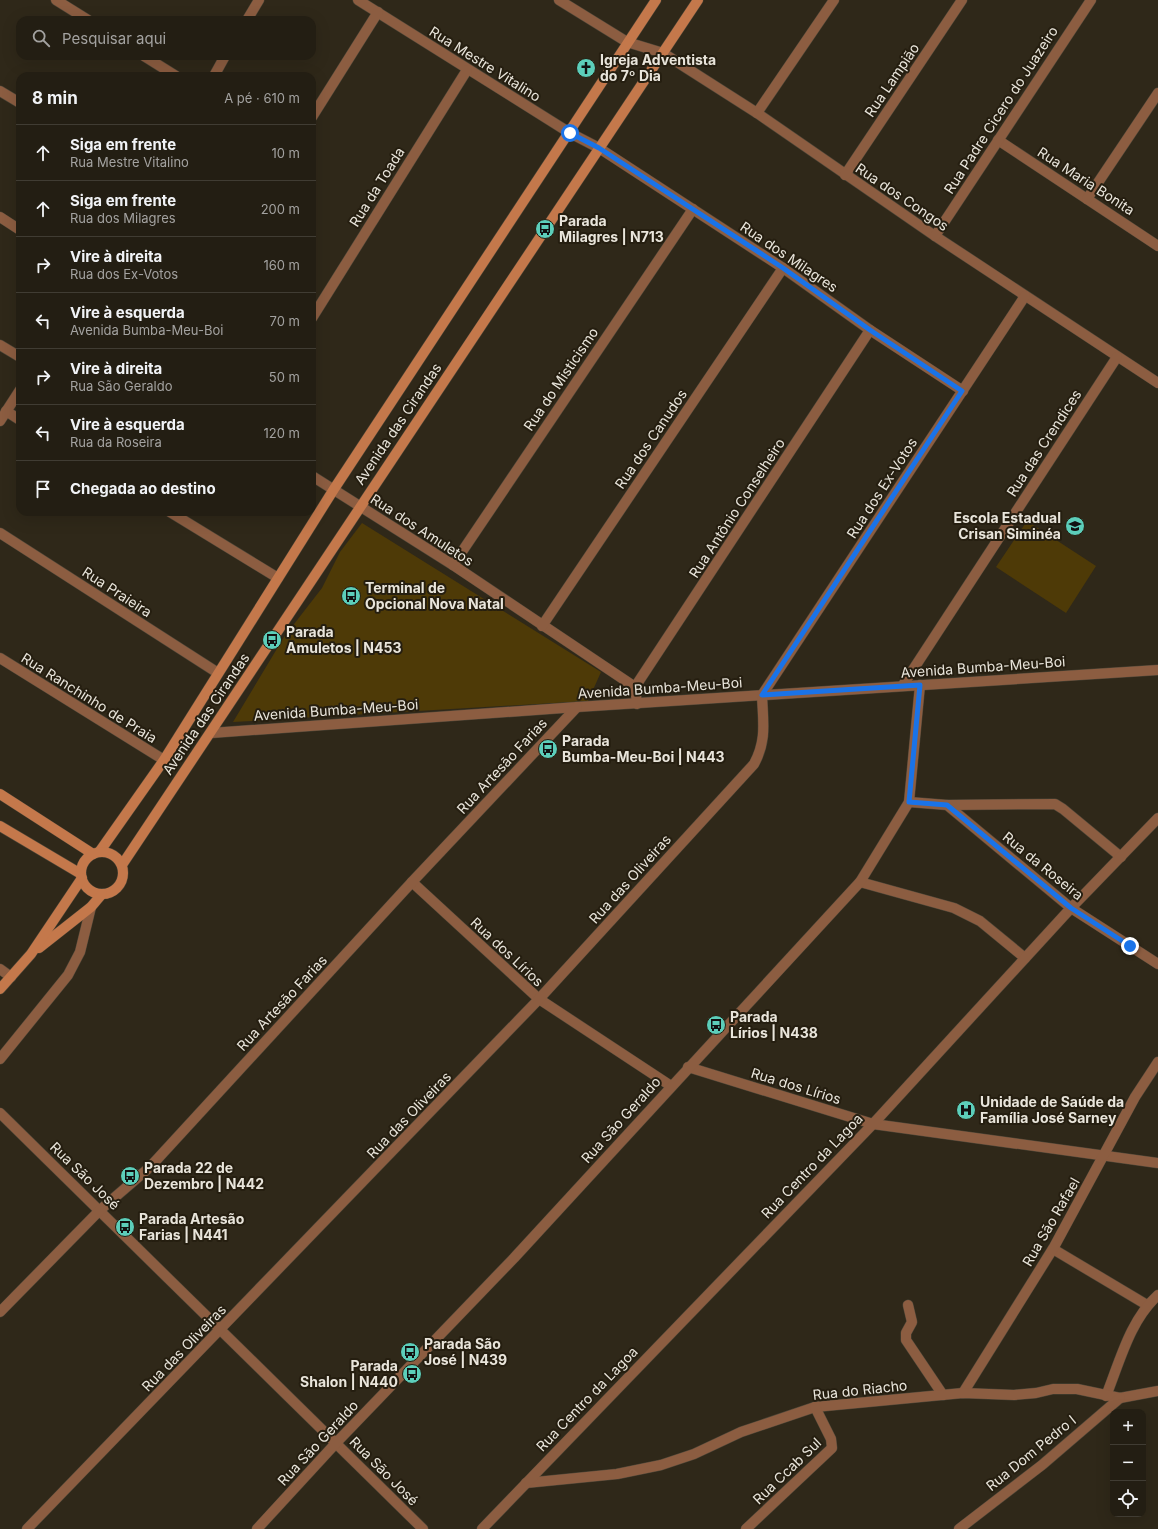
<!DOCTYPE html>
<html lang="pt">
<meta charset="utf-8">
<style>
body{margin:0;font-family:Inter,sans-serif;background:#2b271c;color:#f1f3f6}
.controls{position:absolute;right:12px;bottom:12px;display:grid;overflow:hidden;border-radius:8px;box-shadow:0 4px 16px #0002}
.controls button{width:36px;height:36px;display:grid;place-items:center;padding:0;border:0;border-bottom:1px solid #403c33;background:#231e13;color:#f1f3f6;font:20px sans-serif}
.stop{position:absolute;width:12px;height:12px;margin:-9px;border:3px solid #1a73e8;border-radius:50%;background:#fff}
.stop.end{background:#1a73e8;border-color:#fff;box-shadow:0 1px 4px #0008}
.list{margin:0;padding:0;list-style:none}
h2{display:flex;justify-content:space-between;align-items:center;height:52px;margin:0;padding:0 16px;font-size:17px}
h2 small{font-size:13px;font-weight:400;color:#a3a2a0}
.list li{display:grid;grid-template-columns:26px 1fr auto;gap:12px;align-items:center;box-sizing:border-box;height:56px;padding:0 16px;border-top:1px solid #403c33}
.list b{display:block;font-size:15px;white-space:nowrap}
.list p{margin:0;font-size:13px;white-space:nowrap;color:#a3a2a0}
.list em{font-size:13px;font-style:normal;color:#a3a2a0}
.icon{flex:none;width:22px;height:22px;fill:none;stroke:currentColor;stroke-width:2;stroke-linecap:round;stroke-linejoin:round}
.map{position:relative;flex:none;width:1158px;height:1529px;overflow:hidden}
.search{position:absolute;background:#231e13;box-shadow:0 4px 16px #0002;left:16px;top:16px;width:300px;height:44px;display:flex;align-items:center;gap:10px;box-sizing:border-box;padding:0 14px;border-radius:12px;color:#a3a2a0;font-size:15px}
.panel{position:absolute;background:#231e13;box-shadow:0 4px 16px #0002;left:16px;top:72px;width:300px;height:444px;border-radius:12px}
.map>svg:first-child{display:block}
.green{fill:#4e3a07}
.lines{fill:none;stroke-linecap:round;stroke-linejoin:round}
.street-casing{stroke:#4d4638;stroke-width:11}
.secondary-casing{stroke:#4d4638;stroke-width:11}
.street{stroke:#8c5d41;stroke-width:10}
.secondary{stroke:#c4784b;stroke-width:10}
.route{stroke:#1a73e8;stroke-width:5}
.labels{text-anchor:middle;stroke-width:4;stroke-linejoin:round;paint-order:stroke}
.poi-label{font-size:14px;font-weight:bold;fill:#e9e5db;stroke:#251e10;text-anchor:start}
.street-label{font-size:14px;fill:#e9e5db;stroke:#251e10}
</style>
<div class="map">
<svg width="1158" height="1529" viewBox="0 0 1158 1529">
<rect width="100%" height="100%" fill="#2f2819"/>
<g class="green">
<path d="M1027 521 1096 566 1066 613 996 567Z"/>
<path d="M362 523 601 672 588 701 233 722 284 637 322 588 340 552Z"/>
</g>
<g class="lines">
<g class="street-casing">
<g id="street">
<path d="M56 0 88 20"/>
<path d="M358 0 570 133 599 148 783 268 870 330 963 391"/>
<path d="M559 0 627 42 663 53 757 113 935 236 1158 383"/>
<path d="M247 20 259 0"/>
<path d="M144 56 176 76"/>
<path d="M214 76 225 56"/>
<path d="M0 91 20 103"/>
<path d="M757 113 834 0"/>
<path d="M312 117 378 12"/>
<path d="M998 140 1158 246"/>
<path d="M845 175 962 0"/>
<path d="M1087 199 1158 93"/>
<path d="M0 217 20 230"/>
<path d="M935 236 1091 0"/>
<path d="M312 318 467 70"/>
<path d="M0 345 20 357"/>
<path d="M6 411 20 420"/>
<path d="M0 421 20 390"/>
<path d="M312 476 453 565 635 687"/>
<path d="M170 512 278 578"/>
<path d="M0 533 218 673"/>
<path d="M453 565 693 209"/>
<path d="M542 626 783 268"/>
<path d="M0 658 164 760"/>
<path d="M903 685 1117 357"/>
<path d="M637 704 635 687 870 330"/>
<path d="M211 733 577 707 1158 670"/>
<path d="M909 802 947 805 1071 908 1158 964"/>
<path d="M947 805 1055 804 1063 809 1121 857"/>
<path d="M412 882 539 999 671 1086"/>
<path d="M860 882 954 908 980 921 1025 958"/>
<path d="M0 969 11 977"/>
<path d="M0 1059 68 975 80 952 91 907"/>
<path d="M688 1067 873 1124 1158 1163"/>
<path d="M0 1113 423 1529"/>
<path d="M1053 1249 1147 1305"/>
<path d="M908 1305 912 1322 906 1333V1340L943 1395"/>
<path d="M0 1312 100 1210 150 1167 412 882 577 707"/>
<path d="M963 1393 1054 1247 1135 1097 1158 1062"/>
<path d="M1106 1396C1120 1361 1130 1320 1158 1295"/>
<path d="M526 1483 617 1474 661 1465 694 1454 741 1432 815 1407 963 1393 1014 1395 1036 1393 1053 1389H1077L1120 1398 1158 1391"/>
<path d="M27 1529 539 999 754 764C767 740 763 722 762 695L1025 296"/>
<path d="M257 1529 336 1443 514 1258 860 882 909 802 920 685"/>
<path d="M482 1529 873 1124 1071 908 1158 818"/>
<path d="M746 1529 832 1448 831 1439 815 1407"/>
<path d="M959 1529 1042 1465 1120 1398"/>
</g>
</g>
<g class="secondary-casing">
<g id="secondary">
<path d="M0 794 93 854"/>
<path d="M0 826 81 874"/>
<path d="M100 851 164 760 334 489 656 0"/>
<circle cx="102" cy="873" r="21"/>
<path d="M122 865 698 0"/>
<path d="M39 948 91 907 102 894"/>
<path d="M0 989 31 954 82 878"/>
</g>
</g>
<use href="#street" class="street"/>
<use href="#secondary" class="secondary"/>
</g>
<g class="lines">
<path class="route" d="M570 133 599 148 783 268 870 330 962 391 762 695 920 685 909 802 947 805 1071 908 1130 946"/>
</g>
<defs>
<g id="church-disc" transform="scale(1)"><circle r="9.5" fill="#5cceba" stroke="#251e10"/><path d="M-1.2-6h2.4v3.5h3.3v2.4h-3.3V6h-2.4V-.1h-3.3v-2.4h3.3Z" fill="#111"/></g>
<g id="bus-disc" transform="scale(1)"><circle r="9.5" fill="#5cceba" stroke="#251e10"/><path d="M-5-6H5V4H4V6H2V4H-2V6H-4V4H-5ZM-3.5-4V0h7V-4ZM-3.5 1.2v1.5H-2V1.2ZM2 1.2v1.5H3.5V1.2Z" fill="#111"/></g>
<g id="school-disc" transform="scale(1)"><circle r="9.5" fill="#5cceba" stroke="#251e10"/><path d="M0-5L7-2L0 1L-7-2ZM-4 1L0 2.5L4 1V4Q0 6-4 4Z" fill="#111"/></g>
<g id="hospital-disc" transform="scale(1)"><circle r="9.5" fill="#5cceba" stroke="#251e10"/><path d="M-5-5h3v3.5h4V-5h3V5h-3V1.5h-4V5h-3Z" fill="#111"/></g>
</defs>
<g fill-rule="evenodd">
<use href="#church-disc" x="586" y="68"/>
<use href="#bus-disc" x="545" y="229"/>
<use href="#school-disc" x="1075" y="526"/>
<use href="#bus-disc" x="351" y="596"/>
<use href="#bus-disc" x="272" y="640"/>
<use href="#bus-disc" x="548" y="749"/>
<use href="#bus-disc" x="716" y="1025"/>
<use href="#hospital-disc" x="966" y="1110"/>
<use href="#bus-disc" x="130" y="1176"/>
<use href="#bus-disc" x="125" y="1227"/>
<use href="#bus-disc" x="410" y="1352"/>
<use href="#bus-disc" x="412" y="1374"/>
</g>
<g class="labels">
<g class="poi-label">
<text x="600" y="65">Igreja Adventista<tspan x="600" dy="16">do 7º Dia</tspan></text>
<text x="559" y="226">Parada<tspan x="559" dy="16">Milagres | N713</tspan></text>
<text x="1061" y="523" text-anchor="end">Escola Estadual<tspan x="1061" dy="16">Crisan Siminéa</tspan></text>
<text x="365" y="593">Terminal de<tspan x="365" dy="16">Opcional Nova Natal</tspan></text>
<text x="286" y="637">Parada<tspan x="286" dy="16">Amuletos | N453</tspan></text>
<text x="562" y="746">Parada<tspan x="562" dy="16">Bumba-Meu-Boi | N443</tspan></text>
<text x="730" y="1022">Parada<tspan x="730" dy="16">Lírios | N438</tspan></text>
<text x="980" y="1107">Unidade de Saúde da<tspan x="980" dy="16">Família José Sarney</tspan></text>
<text x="144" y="1173">Parada 22 de<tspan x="144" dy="16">Dezembro | N442</tspan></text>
<text x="139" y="1224">Parada Artesão<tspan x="139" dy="16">Farias | N441</tspan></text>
<text x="424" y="1349">Parada São<tspan x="424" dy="16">José | N439</tspan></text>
<text x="398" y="1371" text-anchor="end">Parada<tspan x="398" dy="16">Shalon | N440</tspan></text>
</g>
<g class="street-label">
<text transform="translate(485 64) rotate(32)" y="5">Rua Mestre Vitalino</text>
<text transform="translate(892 80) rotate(-56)" y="5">Rua Lampião</text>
<text transform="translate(1001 110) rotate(-57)" y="5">Rua Padre Cicero do Juazeiro</text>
<text transform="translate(1086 181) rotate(33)" y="5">Rua Maria Bonita</text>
<text transform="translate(377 187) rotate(-58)" y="5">Rua da Toada</text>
<text transform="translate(902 197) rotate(34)" y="5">Rua dos Congos</text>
<text transform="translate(789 257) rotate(34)" y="5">Rua dos Milagres</text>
<text transform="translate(561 379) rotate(-56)" y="5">Rua do Misticismo</text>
<text transform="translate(398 424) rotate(-56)" y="5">Avenida das Cirandas</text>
<text transform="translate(651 439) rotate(-56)" y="5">Rua dos Canudos</text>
<text transform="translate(1044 443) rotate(-57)" y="5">Rua das Crendices</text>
<text transform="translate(882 488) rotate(-57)" y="5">Rua dos Ex-Votos</text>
<text transform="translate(737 508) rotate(-57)" y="5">Rua Antônio Conselheiro</text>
<text transform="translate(422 530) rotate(33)" y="5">Rua dos Amuletos</text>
<text transform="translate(117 592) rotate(33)" y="5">Rua Praieira</text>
<text transform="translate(983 667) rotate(-4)" y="5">Avenida Bumba-Meu-Boi</text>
<text transform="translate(660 688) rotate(-4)" y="5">Avenida Bumba-Meu-Boi</text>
<text transform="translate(89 698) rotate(32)" y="5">Rua Ranchinho de Praia</text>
<text transform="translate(336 710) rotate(-4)" y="5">Avenida Bumba-Meu-Boi</text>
<text transform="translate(206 714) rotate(-56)" y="5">Avenida das Cirandas</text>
<text transform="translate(502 766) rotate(-47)" y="5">Rua Artesão Farias</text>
<text transform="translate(1043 866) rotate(39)" y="5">Rua da Roseira</text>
<text transform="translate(630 879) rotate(-48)" y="5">Rua das Oliveiras</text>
<text transform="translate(507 952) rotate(43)" y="5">Rua dos Lírios</text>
<text transform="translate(282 1003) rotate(-47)" y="5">Rua Artesão Farias</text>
<text transform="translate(796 1086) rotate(17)" y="5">Rua dos Lírios</text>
<text transform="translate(409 1115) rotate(-46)" y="5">Rua das Oliveiras</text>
<text transform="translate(621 1120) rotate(-48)" y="5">Rua São Geraldo</text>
<text transform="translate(812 1166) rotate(-46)" y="5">Rua Centro da Lagoa</text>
<text transform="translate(85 1176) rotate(44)" y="5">Rua São José</text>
<text transform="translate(1051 1222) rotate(-60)" y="5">Rua São Rafael</text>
<text transform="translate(184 1348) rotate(-46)" y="5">Rua das Oliveiras</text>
<text transform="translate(860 1390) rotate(-6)" y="5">Rua do Riacho</text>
<text transform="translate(587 1399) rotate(-46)" y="5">Rua Centro da Lagoa</text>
<text transform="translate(318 1443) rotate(-47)" y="5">Rua São Geraldo</text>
<text transform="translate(1031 1453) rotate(-39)" y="5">Rua Dom Pedro I</text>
<text transform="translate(384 1471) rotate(45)" y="5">Rua São José</text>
<text transform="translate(787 1471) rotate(-44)" y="5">Rua Ccab Sul</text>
</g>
</g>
</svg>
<div class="controls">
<button>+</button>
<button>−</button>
<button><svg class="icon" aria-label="locate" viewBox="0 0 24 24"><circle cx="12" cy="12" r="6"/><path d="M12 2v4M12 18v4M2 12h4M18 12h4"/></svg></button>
</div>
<div class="stop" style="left:570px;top:133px"></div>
<div class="stop end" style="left:1130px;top:946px"></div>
<div class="search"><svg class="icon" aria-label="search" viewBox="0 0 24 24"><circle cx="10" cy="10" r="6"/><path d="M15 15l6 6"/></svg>Pesquisar aqui</div>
<section class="panel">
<h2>8 min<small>A pé · 610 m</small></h2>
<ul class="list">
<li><svg class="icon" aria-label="ahead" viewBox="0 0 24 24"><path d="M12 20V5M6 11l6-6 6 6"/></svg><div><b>Siga em frente</b><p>Rua Mestre Vitalino</p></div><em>10 m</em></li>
<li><svg class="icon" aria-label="ahead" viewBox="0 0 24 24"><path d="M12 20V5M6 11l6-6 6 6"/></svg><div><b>Siga em frente</b><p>Rua dos Milagres</p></div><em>200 m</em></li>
<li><svg class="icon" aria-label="right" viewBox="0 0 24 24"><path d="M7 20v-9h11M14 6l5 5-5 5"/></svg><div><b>Vire à direita</b><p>Rua dos Ex-Votos</p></div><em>160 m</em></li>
<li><svg class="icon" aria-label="left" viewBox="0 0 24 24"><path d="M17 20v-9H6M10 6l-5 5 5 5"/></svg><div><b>Vire à esquerda</b><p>Avenida Bumba-Meu-Boi</p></div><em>70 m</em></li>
<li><svg class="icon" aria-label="right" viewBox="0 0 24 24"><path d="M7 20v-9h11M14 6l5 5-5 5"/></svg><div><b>Vire à direita</b><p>Rua São Geraldo</p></div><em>50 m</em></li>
<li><svg class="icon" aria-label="left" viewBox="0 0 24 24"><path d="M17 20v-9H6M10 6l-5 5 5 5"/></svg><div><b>Vire à esquerda</b><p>Rua da Roseira</p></div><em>120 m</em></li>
<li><svg class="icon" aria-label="arrive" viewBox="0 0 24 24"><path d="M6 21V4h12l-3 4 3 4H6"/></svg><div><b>Chegada ao destino</b></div></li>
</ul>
</section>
</div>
